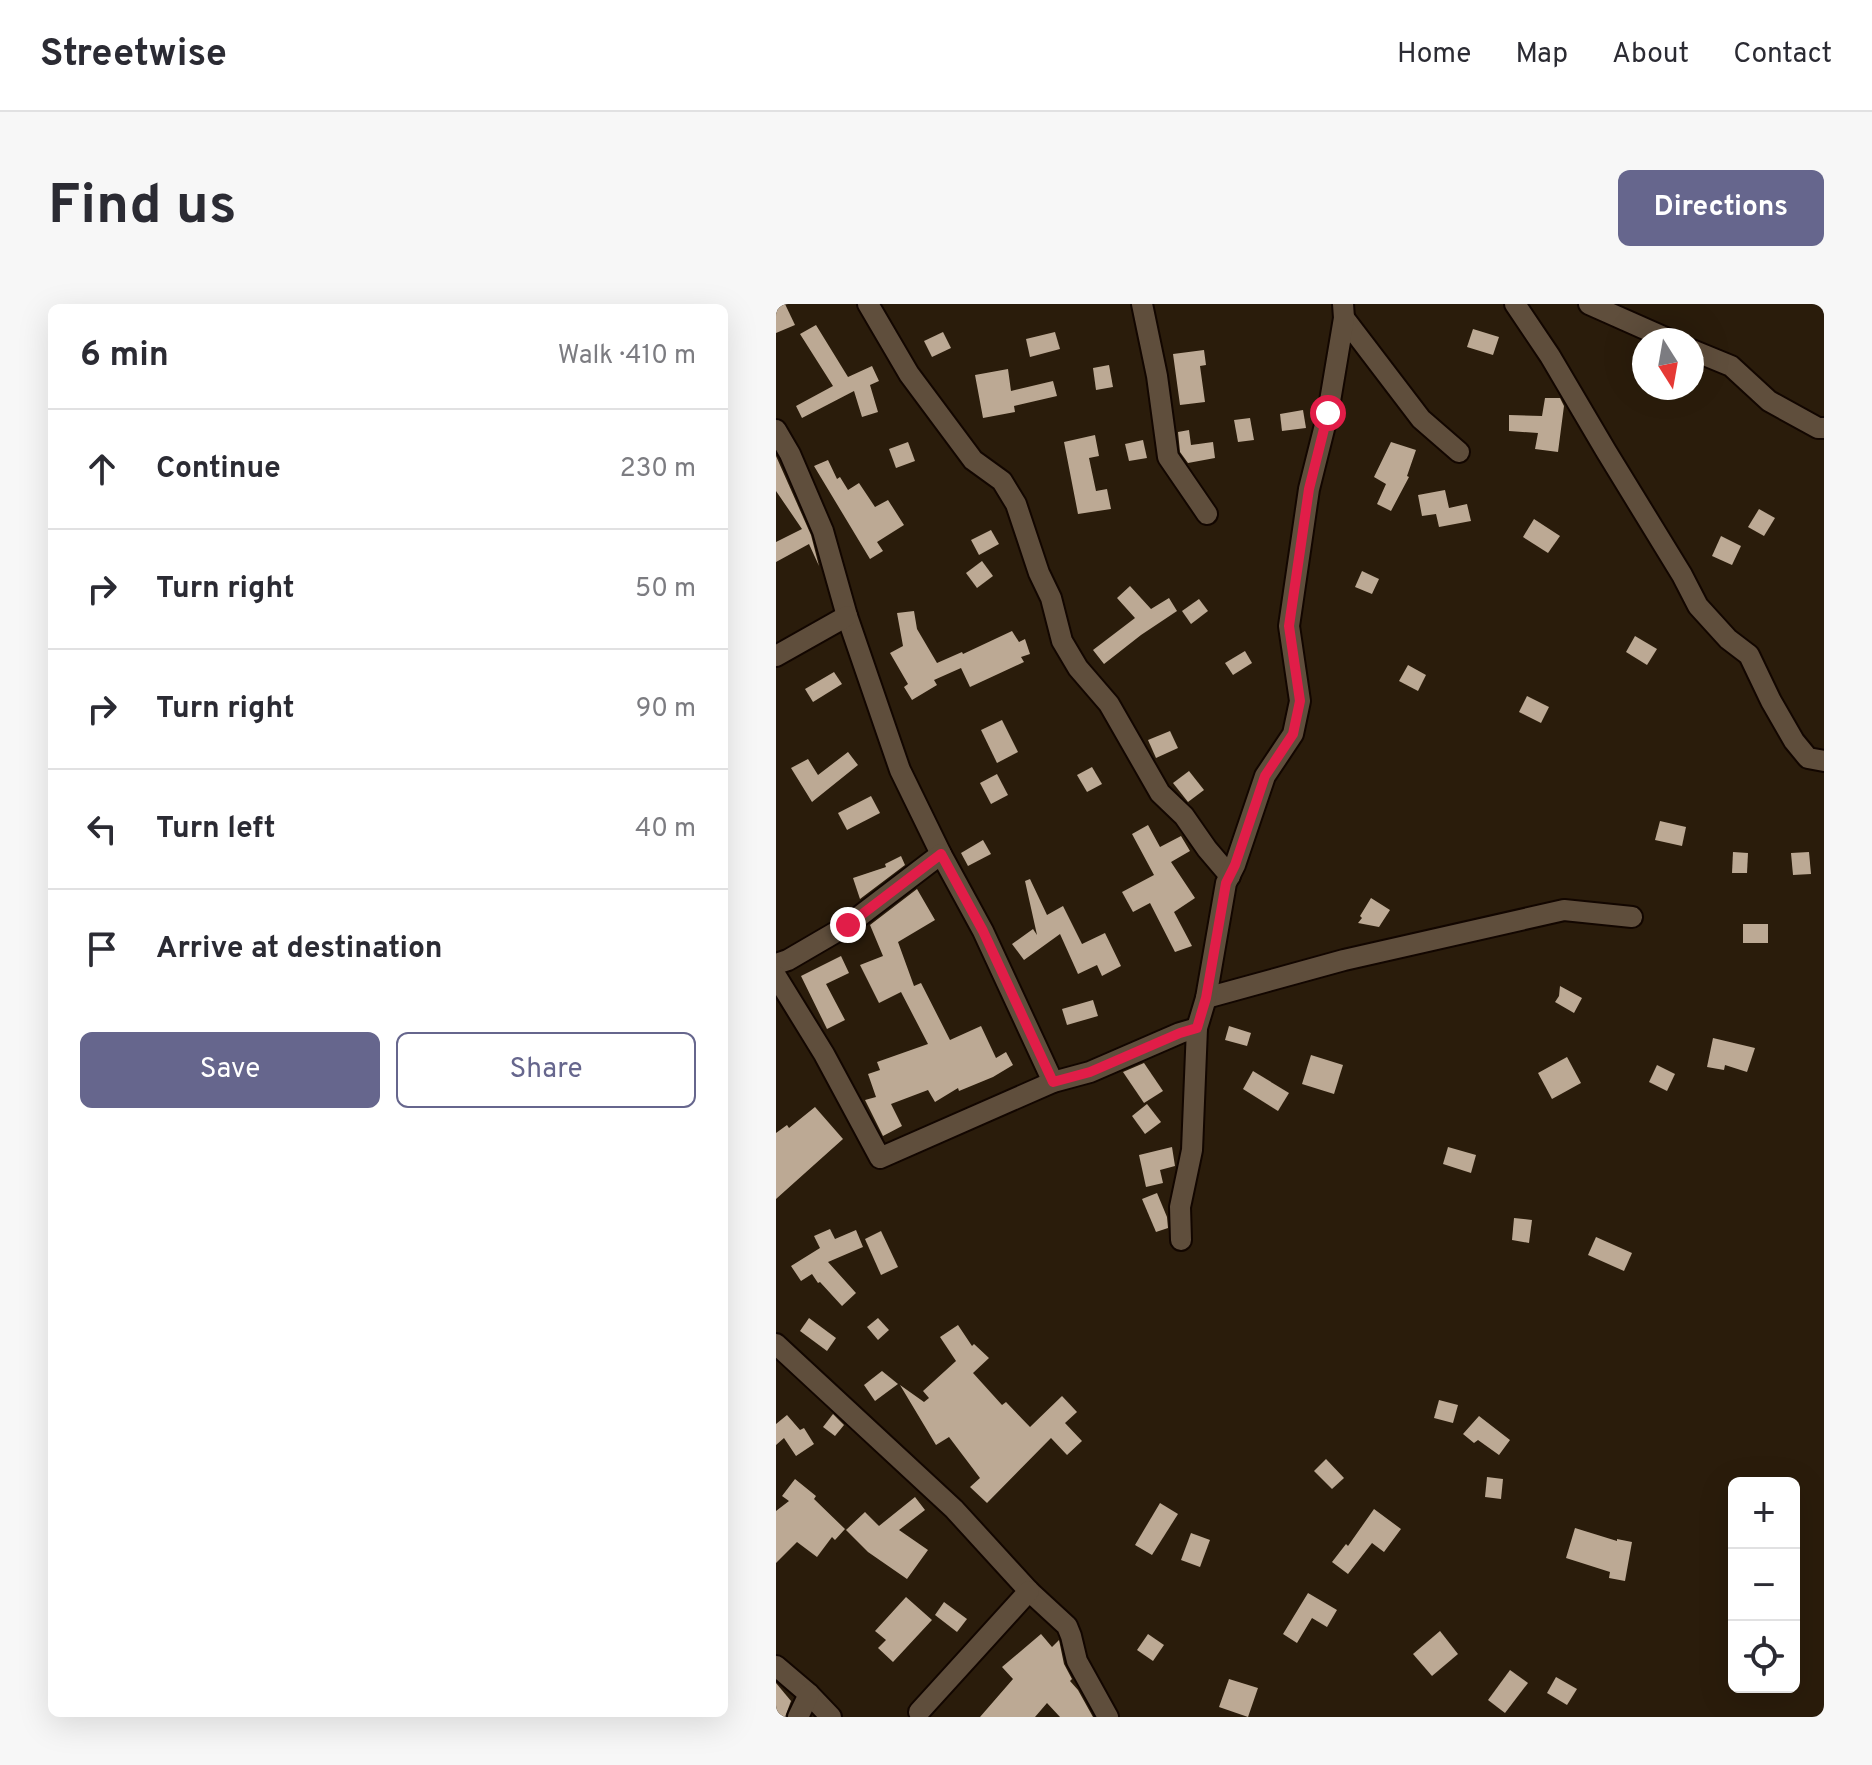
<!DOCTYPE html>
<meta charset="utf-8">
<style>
body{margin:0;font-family:Overpass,sans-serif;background:#f7f7f7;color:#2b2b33}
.controls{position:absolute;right:24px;bottom:24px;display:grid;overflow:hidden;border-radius:12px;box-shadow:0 8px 32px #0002}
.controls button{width:72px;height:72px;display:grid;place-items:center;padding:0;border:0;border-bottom:2px solid #e1e1e2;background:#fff;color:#2b2b33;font:40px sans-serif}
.compass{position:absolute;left:856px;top:24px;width:72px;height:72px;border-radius:50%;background:#fff;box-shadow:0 8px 32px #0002;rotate:169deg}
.stop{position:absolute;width:24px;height:24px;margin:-18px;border:6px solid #e11d48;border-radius:50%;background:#fff}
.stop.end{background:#e11d48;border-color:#fff;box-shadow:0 2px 8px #0008}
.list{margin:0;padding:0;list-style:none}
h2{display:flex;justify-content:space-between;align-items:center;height:104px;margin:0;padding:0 32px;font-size:34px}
h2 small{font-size:26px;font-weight:400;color:#7c7c81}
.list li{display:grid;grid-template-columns:52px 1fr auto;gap:24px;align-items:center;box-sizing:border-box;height:120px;padding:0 32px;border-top:2px solid #e1e1e2}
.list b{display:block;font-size:30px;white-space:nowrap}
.list em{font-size:26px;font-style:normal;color:#7c7c81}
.actions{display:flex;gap:16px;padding:24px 32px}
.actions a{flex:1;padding:18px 0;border:2px solid #66668d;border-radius:12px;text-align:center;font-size:28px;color:#66668d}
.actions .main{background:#66668d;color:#fff}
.icon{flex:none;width:44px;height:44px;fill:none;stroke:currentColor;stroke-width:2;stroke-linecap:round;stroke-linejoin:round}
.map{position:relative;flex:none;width:1048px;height:1413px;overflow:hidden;border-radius:12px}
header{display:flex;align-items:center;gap:48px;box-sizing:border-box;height:112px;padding:0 40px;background:#fff;border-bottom:2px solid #e1e1e2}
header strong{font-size:38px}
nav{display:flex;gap:44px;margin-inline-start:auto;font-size:28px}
.intro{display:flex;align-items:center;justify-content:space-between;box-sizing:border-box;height:192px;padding:0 48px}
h1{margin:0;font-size:56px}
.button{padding:20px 36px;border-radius:12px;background:#66668d;color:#fff;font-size:28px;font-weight:700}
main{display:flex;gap:48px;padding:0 48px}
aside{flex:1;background:#fff;border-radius:12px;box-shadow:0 8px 32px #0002}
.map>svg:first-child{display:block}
.building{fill:#bca994}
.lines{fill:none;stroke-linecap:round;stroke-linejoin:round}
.minor-casing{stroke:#120600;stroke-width:24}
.minor{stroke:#5f4e3c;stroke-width:20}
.route{stroke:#e11d48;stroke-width:10}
</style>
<header>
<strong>Streetwise</strong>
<nav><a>Home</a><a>Map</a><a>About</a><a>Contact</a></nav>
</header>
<div class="intro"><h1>Find us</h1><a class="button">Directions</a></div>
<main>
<aside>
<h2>6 min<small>Walk · 410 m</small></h2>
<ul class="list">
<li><svg class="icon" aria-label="ahead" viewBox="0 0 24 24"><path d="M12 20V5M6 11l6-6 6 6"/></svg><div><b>Continue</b></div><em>230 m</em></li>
<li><svg class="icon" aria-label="right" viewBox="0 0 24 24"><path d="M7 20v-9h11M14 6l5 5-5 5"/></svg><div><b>Turn right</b></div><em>50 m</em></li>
<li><svg class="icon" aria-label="right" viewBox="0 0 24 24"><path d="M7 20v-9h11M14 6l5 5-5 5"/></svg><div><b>Turn right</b></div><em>90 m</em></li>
<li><svg class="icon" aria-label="left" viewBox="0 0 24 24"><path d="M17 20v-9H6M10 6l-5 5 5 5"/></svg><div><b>Turn left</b></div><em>40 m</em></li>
<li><svg class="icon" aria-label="arrive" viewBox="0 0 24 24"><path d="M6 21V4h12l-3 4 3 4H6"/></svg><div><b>Arrive at destination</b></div></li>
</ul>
<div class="actions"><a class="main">Save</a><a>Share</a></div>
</aside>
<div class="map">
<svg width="1048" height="1413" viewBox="0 0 1048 1413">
<rect width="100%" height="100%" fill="#2a1c0b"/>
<g class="building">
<path d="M0 0H9L19 21 0 29Z"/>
<path d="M40 21 72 73 96 62 103 77 94 81 102 108 86 113 78 87 26 114 20 102 57 82 24 30Z"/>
<path d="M697 25 723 33 717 51 691 43Z"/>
<path d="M167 28 175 44 156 53 148 37Z"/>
<path d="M279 28 284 45 254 53 250 35Z"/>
<path d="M428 46 430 61 424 62 429 98 404 101 397 50Z"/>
<path d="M333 61 337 83 320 86 317 64Z"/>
<path d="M232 65 235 87 277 77 281 92 238 102 239 108 207 114 199 71Z"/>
<path d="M769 94H784L788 102 782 148 759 145 762 129 733 127V111L766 112Z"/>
<path d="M527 106 530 124 506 127 504 110Z"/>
<path d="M474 114 478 136 462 138 458 116Z"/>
<path d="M413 126 415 141 437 138 439 154 412 159 404 148 402 128Z"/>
<path d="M319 131 323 152 313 154 320 187 331 185 335 205 302 210 288 138Z"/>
<path d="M367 136 371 154 353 157 349 140Z"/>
<path d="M132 138 139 157 120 164 113 145Z"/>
<path d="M615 138 640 146 631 172 633 173 615 207 601 200 610 180 598 173Z"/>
<path d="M0 152 35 231 43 262 33 240 0 258V238L26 225 0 187Z"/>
<path d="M52 156 61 175 64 173 72 186 83 179 99 203 112 196 128 221 101 238 107 247 94 255 38 162Z"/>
<path d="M669 186 673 204 691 200 695 217 663 223 660 210 646 212 642 191Z"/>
<path d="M983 205 999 214 988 232 972 223Z"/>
<path d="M758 215 784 232 772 249 747 233Z"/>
<path d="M215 226 223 240 203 251 195 236Z"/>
<path d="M945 232 965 242 956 261 936 252Z"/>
<path d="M206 257 217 272 201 284 190 269Z"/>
<path d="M586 267 603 275 596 290 579 283Z"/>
<path d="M354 282 375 305 393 294 401 307 365 331 328 360 317 346 359 314 341 294Z"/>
<path d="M423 295 432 307 415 320 406 307Z"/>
<path d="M138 307 141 325 161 359 186 348 187 350 236 327 243 338 249 335 254 350 245 353 248 358 194 383 185 364 158 376 161 381 136 396 128 383 132 380 114 349 127 342 121 309Z"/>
<path d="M859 332 881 345 871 361 850 348Z"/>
<path d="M469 347 476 359 457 371 449 359Z"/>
<path d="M632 361 650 371 642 387 623 377Z"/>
<path d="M58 368 66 380 37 398 29 385Z"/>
<path d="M751 392 773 403 765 419 743 408Z"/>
<path d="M226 416 242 448 221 459 205 426Z"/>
<path d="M394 427 402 444 380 454 372 436Z"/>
<path d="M72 448 82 461 36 498 15 464 32 455 42 471Z"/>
<path d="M316 463 326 480 311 488 301 471Z"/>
<path d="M413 467 428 486 412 498 397 479Z"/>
<path d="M221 470 232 491 215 500 204 479Z"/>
<path d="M95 492 104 509 71 526 62 509Z"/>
<path d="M884 517 910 523 906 542 879 536Z"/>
<path d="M372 521 384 543 405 532 414 547 395 558 419 594 398 608 416 642 399 648 374 599 357 608 346 588 378 571 356 530Z"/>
<path d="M207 536 215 550 192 562 185 549Z"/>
<path d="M957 548 972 549 971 569H956Z"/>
<path d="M1033 548 1035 570 1017 571 1015 549Z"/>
<path d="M125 552 129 561 84 595 77 574 110 563 109 560Z"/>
<path d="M254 575 271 611 287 602 306 640 329 629 345 662 326 672 321 661 302 670 284 630 248 656 236 640 257 625 261 631 249 577Z"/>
<path d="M141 585 159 616 122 638 138 682 145 679 174 736 205 722 220 754 230 748 237 761 217 773 183 787 182 784 159 798 152 786 115 800 126 822 107 832 89 796 100 793 92 770 104 766 101 758 152 740 125 688 103 699 84 661 107 652 94 621Z"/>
<path d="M595 594 614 606 603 623 582 619 586 614 584 612Z"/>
<rect x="967" y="620" width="25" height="19"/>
<path d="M65 652 73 669 50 680 69 716 51 725 25 672Z"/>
<path d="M784 682 806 694 798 709 779 698 783 692Z"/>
<path d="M317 696 322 712 291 721 286 705Z"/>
<path d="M453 722 475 729 471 742 449 736Z"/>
<path d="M937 734 979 744 971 768 949 761 948 766 931 763Z"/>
<path d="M535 751 567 761 558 790 526 780Z"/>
<path d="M791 753 805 779 776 795 762 769Z"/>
<path d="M368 759 387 787 368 799 347 768Z"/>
<path d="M881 761 899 770 891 787 873 778Z"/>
<path d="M477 767 513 789 502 807 467 785Z"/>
<path d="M371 800 385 818 369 830 356 812Z"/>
<path d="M39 803 67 835 0 895V829L11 821 13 824Z"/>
<path d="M396 843 399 862 384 866 387 879 370 883 363 851Z"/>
<path d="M672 843 700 851 695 869 667 860Z"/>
<path d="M381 889 391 913 392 924 380 928 366 895Z"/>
<path d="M738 914 756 916 753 939 736 936Z"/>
<path d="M54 925 59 935 80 926 87 943 52 958 80 989 66 1002 44 978 42 979 36 970 25 977 15 962 44 944 38 932Z"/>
<path d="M105 927 122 963 105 971 89 935Z"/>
<path d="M820 933 856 949 848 967 812 951Z"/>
<path d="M33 1014 60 1034 51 1047 24 1027Z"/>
<path d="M102 1014 113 1026 102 1036 91 1023Z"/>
<path d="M182 1021 196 1042 198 1040 213 1054 197 1069 226 1101 230 1098 254 1123 286 1092 301 1108 289 1119 306 1137 291 1151 275 1134 211 1199 194 1183 204 1174 173 1133 160 1141 124 1081 148 1098 153 1094 147 1087 180 1057 164 1033Z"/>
<path d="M106 1067 122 1080 99 1097 88 1081Z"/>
<path d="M663 1096 682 1101 677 1119 658 1114Z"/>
<path d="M57 1110 68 1121 59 1132 47 1123Z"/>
<path d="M11 1111 24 1126 28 1124 38 1140 20 1152 8 1134 0 1141V1120Z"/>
<path d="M703 1112 734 1136 723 1151 702 1136 698 1139 687 1130Z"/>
<path d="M550 1155 568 1174 556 1185 538 1167Z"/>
<path d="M711 1173 727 1175 725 1195 709 1193Z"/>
<path d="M19 1175 40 1192 38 1195 69 1225 59 1236 56 1233 41 1253 21 1238 0 1259V1207L13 1197 6 1192Z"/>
<path d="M139 1193 149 1206 123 1226 152 1246 131 1275 92 1248 70 1226 89 1208 103 1222Z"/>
<path d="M384 1199 402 1210 376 1251 359 1241Z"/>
<path d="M598 1205 625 1225 608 1248 596 1239 572 1270 556 1258 570 1240 572 1242Z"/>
<path d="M799 1224 841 1237V1235L856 1238 849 1277 833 1274 834 1268 790 1254Z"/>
<path d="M415 1229 434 1236 424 1263 405 1256Z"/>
<path d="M532 1289 561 1306 551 1323 536 1314 521 1339 507 1330Z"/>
<path d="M130 1293 156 1316 117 1358 102 1344 110 1336 99 1327Z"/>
<path d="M168 1298 191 1315 181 1328 159 1311Z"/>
<path d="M664 1327 682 1350 656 1372 637 1350Z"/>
<path d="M265 1330 276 1343 283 1336 288 1360 296 1375 294 1377 302 1386 317 1413H284L271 1399 259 1413H204L237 1375 226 1363Z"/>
<path d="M372 1330 388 1341 377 1357 361 1346Z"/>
<path d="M734 1366 752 1379 729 1409 712 1396Z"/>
<path d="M780 1373 801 1385 791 1401 771 1389Z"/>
<path d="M453 1375 482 1384 472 1413 443 1403Z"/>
<path d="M0 1379 15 1397 9 1413H0Z"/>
</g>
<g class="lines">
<g class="minor-casing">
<g id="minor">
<path d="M92 0 133 70 197 156 226 177 240 200 263 269 275 294 286 337 302 364 333 400 384 489 408 512 431 545 454 572"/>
<path d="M366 0 381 72 392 153 431 210"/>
<path d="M739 0 774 52 830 147 906 271 922 302 952 335 973 351 995 397 1018 437 1032 454 1048 457"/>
<path d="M813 0 894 36"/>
<path d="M568 14 645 115 683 148"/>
<path d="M916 46 955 62 993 97 1042 124H1048"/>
<path d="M0 126 14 150 47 227 71 312 124 466 165 550 207 627 277 778"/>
<path d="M0 352 71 312"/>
<path d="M0 660 12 656 72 621 165 550"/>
<path d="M0 672 48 750 104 854 277 778 314 768 404 729 421 724"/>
<path d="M430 694 568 656 788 606 856 613"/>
<path d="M405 936 404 903 416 846 421 724 430 694 450 579 459 561 489 472 517 430 524 397 513 322 533 185 552 109 568 14 567 0"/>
<path d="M0 1040 178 1205 253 1287 291 1322 295 1332 301 1357 332 1413"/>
<path d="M0 1362 33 1390 55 1413"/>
<path d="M143 1408 253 1287"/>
<path d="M22 1413 33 1390"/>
</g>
</g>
<use href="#minor" class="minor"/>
</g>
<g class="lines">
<path class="route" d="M72 621 165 550 207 627 277 778 314 768 404 729 421 724 430 694 450 579 459 561 489 472 517 430 524 397 513 322 533 185 552 109"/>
</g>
</svg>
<div class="controls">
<button>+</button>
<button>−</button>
<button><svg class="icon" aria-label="locate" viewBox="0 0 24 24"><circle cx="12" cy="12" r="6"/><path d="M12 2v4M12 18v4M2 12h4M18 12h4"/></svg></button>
</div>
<svg class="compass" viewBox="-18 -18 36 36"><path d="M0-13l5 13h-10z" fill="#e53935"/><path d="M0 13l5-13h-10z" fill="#7c7c81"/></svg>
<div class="stop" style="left:552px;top:109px"></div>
<div class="stop end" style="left:72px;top:621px"></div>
</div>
</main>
